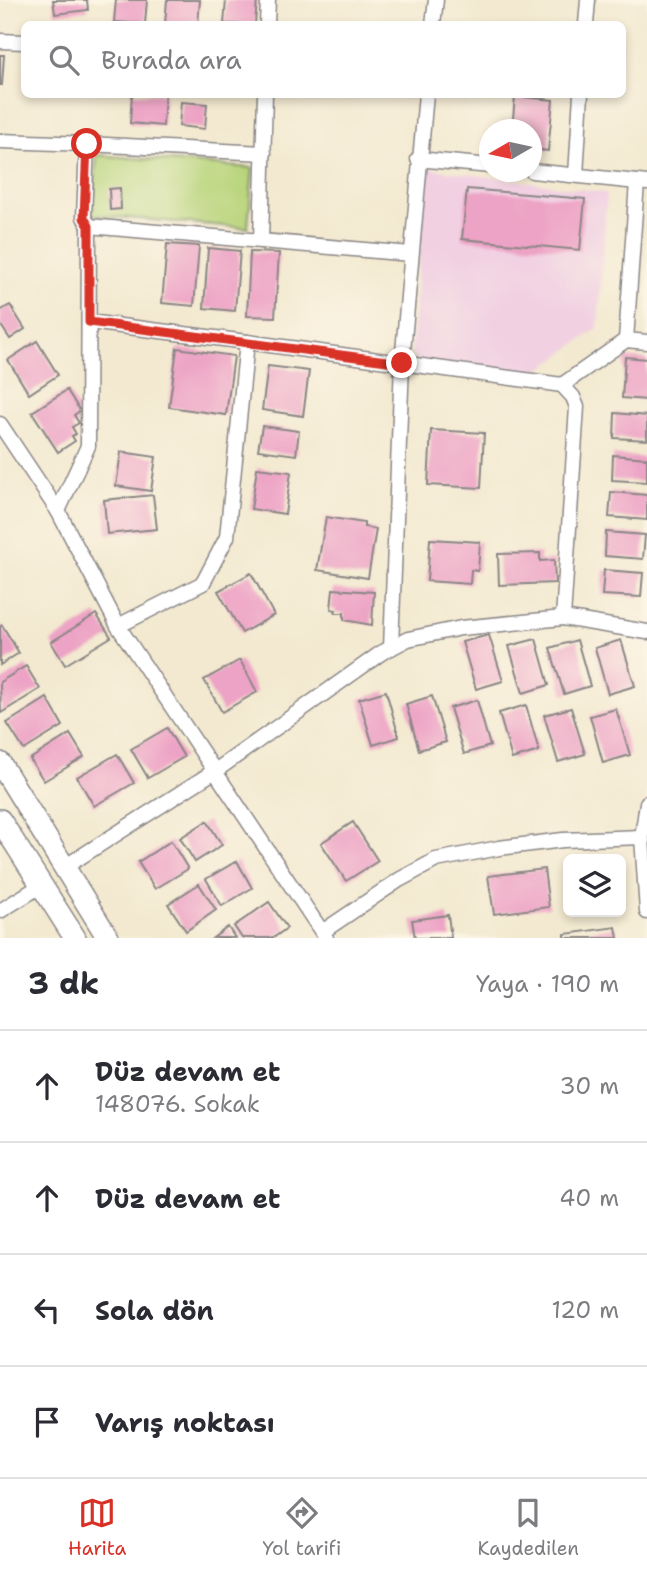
<!DOCTYPE html>
<html lang="tr">
<meta charset="utf-8">
<style>
body{margin:0;font-family:"Shantell Sans",sans-serif;background:#f7f7f7;color:#2b2b33}
.controls{position:absolute;right:21px;bottom:21px;display:grid;overflow:hidden;border-radius:10px;box-shadow:0 4px 10px #0003}
.controls button{width:63px;height:63px;display:grid;place-items:center;padding:0;border:0;border-bottom:2px solid #e1e1e2;background:#fff;color:#2b2b33;font:35px sans-serif}
.compass{position:absolute;left:479px;top:119px;width:63px;height:63px;border-radius:50%;background:#fff;box-shadow:0 4px 10px #0003;rotate:261deg}
.stop{position:absolute;width:21px;height:21px;margin:-16px;border:5px solid #d93025;border-radius:50%;background:#fff}
.stop.end{background:#d93025;border-color:#fff;box-shadow:0 2px 7px #0008}
.list{margin:0;padding:0;list-style:none}
h2{display:flex;justify-content:space-between;align-items:center;height:91px;margin:0;padding:0 28px;font-size:30px}
h2 small{font-size:23px;font-weight:400;color:#7c7c81}
.list li{display:grid;grid-template-columns:46px 1fr auto;gap:21px;align-items:center;box-sizing:border-box;height:112px;padding:0 28px;border-top:2px solid #e1e1e2}
.list b{display:block;font-size:26px;white-space:nowrap}
.list p{margin:0;font-size:23px;white-space:nowrap;color:#7c7c81}
.list em{font-size:23px;font-style:normal;color:#7c7c81}
.icon{flex:none;width:38px;height:38px;fill:none;stroke:currentColor;stroke-width:2;stroke-linecap:round;stroke-linejoin:round}
.map{position:relative;flex:none;width:647px;height:938px;overflow:hidden}
.search{position:absolute;background:#fff;box-shadow:0 4px 10px #0003;left:21px;right:21px;top:21px;height:77px;display:flex;align-items:center;gap:18px;box-sizing:border-box;padding:0 24px;border-radius:10px;color:#7c7c81;font-size:26px}
.sheet{height:539px;background:#fff}
nav{display:flex;justify-content:space-around;align-items:center;box-sizing:border-box;height:98px;border-top:2px solid #e1e1e2;background:#fff;font-size:19px;color:#7c7c81}
nav a{display:grid;justify-items:center;gap:4px}
nav .on{color:#d93025}
.map>svg:first-child{display:block}
.built{fill:#f1d0e2}
.green{fill:#b8d47a;stroke:#6d7b5a;stroke-width:2}
.building{fill:#eda3c5}
.lines{fill:none;stroke-linecap:round;stroke-linejoin:round}
.street-casing{stroke:#8a8686;stroke-width:17}
.primary-casing{stroke:#8a8686;stroke-width:24}
.street{stroke:#fff;stroke-width:14}
.primary{stroke:#fff;stroke-width:21}
.route{stroke:#d93025;stroke-width:9}
</style>
<div class="map">
<svg width="647" height="938" viewBox="0 0 647 938">
<rect width="100%" height="100%" fill="#fcf5e5"/>
<filter id="ink" filterUnits="userSpaceOnUse"><feTurbulence type="fractalNoise" baseFrequency=".0143" numOctaves="2"/><feDisplacementMap in="SourceGraphic" scale="14" xChannelSelector="R" yChannelSelector="G"/><feConvolveMatrix kernelMatrix="1 2 1 2 8 2 1 2 1" color-interpolation-filters="sRGB"/></filter>
<filter id="wash" filterUnits="userSpaceOnUse"><feTurbulence type="fractalNoise" baseFrequency=".00686" numOctaves="4" result="noise"/><feDisplacementMap in="SourceGraphic" scale="28" xChannelSelector="R" yChannelSelector="G"/><feGaussianBlur stdDeviation="1.57" result="paint"/><feColorMatrix in="noise" values="0 0 0 0 0 0 0 0 0 0 0 0 0 0 0 0 0 1.4 0 .05"/><feComposite in="paint" operator="in"/></filter>
<g filter="url(#wash)">
<rect width="100%" height="100%" fill="#f3e9d0"/>
<path class="built" d="M427 168 607 193 598 328 535 373 416 360 411 351Z"/>
<path class="green" d="M97 155 253 168 248 228 92 215Z"/>
<g id="blocks">
<g class="building">
<path d="M53 0H87L88 10 55 14Z"/>
<path d="M116 0H147L145 24 114 22Z"/>
<path d="M167 0H200L198 24H165Z"/>
<path d="M226 0H257L255 24H224Z"/>
<path d="M0 55H4L2 85H0Z"/>
<path d="M132 94H165L163 126 130 123Z"/>
<path d="M515 96 553 100 548 151 532 149V130H512Z"/>
<path d="M181 102 207 104 205 129 179 126Z"/>
<path d="M120 188 121 209 110 210 109 189Z"/>
<path d="M467 189 585 199 580 250 462 239Z"/>
<path d="M167 244 199 246 194 306 162 303Z"/>
<path d="M208 248 240 251 235 311 204 308Z"/>
<path d="M250 252 279 253 275 317 247 316Z"/>
<path d="M10 305 25 329 10 339 0 324V311Z"/>
<path d="M37 341 58 375 29 394 8 360Z"/>
<path d="M177 348 234 356 226 415 169 407Z"/>
<path d="M625 357 647 359V400L622 398Z"/>
<path d="M268 366 309 371 303 416 262 410Z"/>
<path d="M67 390 80 411 74 415 79 423 72 427 76 434 72 436 75 441 58 452 32 412Z"/>
<path d="M615 413 647 416V440L614 438Z"/>
<path d="M262 426 299 431 296 455 258 450Z"/>
<path d="M431 430 484 433 481 488 428 485Z"/>
<path d="M121 452 156 457 151 491 116 486Z"/>
<path d="M613 455 647 458V482L612 480Z"/>
<path d="M257 468 291 472 285 514 251 509Z"/>
<path d="M611 492 647 495V520L609 517Z"/>
<path d="M153 495 157 529 107 534 104 500Z"/>
<path d="M326 517 364 523V527L376 529 368 578 317 570Z"/>
<path d="M606 532 645 535 643 559 605 556Z"/>
<path d="M430 539 480 542 478 571 471 570 470 584 427 581Z"/>
<path d="M540 553V561L554 560 555 583 499 585 498 554Z"/>
<path d="M604 570 643 573 641 597 602 595Z"/>
<path d="M251 573 274 615 242 633 218 591Z"/>
<path d="M333 589 374 592 372 625 344 620V613H335L336 610 331 609Z"/>
<path d="M96 614 111 637 65 665 51 642Z"/>
<path d="M2 625 19 653 0 665V627Z"/>
<path d="M489 635 503 681 476 689 462 642Z"/>
<path d="M536 639 549 685 523 693 509 646Z"/>
<path d="M577 640 590 686 564 694 550 648Z"/>
<path d="M621 640 635 686 608 694 595 648Z"/>
<path d="M240 660 257 692 222 712 204 680Z"/>
<path d="M26 666 40 689 1 713 0 682Z"/>
<path d="M386 691 399 737 373 745 359 699Z"/>
<path d="M432 696 446 742 419 750 406 704Z"/>
<path d="M47 698 63 726 24 750 7 723Z"/>
<path d="M477 700 490 746 464 754 450 708Z"/>
<path d="M526 705 539 751 512 759 499 713Z"/>
<path d="M571 708 585 754 558 762 544 715Z"/>
<path d="M616 709 630 755 603 763 590 716Z"/>
<path d="M167 728 184 757 148 778 131 749Z"/>
<path d="M70 734 84 757 44 781 30 759Z"/>
<path d="M117 754 134 783 94 806 77 777Z"/>
<path d="M207 821 222 845 195 862 180 838Z"/>
<path d="M353 822 378 861 346 881 321 843Z"/>
<path d="M171 841 188 869 155 889 138 862Z"/>
<path d="M237 861 252 888 222 906 206 879Z"/>
<path d="M544 869 549 907 494 914 488 876Z"/>
<path d="M199 884 216 910 186 931 168 904Z"/>
<path d="M269 902 287 928 273 938H242L234 926Z"/>
<path d="M448 915 451 938H415L412 920Z"/>
<path d="M228 927 235 938H213Z"/>
<path d="M616 927 618 938H565V934Z"/>
</g>
</g>
</g>
<g filter="url(#ink)">
<use href="#blocks" fill-opacity="0" stroke="#8a8686" stroke-width="2"/>
<g class="lines">
<g class="street-casing">
<g id="street">
<path d="M267 24 268 0"/>
<path d="M433 24 436 0"/>
<path d="M586 24 588 0"/>
<path d="M0 41 24 42"/>
<path d="M0 141 87 144 84 217 89 226"/>
<path d="M87 144 264 153"/>
<path d="M418 159 490 166"/>
<path d="M532 171 647 183"/>
<path d="M576 175 581 94"/>
<path d="M89 226 411 254"/>
<path d="M261 241 265 94"/>
<path d="M89 322 247 342"/>
<path d="M626 340 637 182"/>
<path d="M562 385 626 340 647 342"/>
<path d="M0 424 58 511 118 626 326 938"/>
<path d="M58 511 88 446 89 226"/>
<path d="M118 626 203 583 227 537 247 342 562 385 573 397 577 407 563 618"/>
<path d="M391 648 402 363 426 94"/>
<path d="M647 803 642 837 647 912"/>
<path d="M63 868 218 769 381 653 408 639 461 628 563 618 647 632"/>
<path d="M0 911 42 885"/>
<path d="M322 932 399 880 436 860 499 848 563 840 642 837"/>
</g>
</g>
<g class="primary-casing">
<g id="primary">
<path d="M0 763 108 938"/>
<path d="M0 820 75 938"/>
</g>
</g>
<use href="#street" class="street"/>
<use href="#primary" class="primary"/>
</g>
</g>
<g class="lines" filter="url(#ink)">
<path class="route" d="M87 144 84 218 89 226V322L402 363"/>
</g>
</svg>
<div class="controls">
<button><svg class="icon" aria-label="layers" viewBox="0 0 24 24"><path d="M12 4l9 5-9 5-9-5zM3 14l9 5 9-5"/></svg></button>
</div>
<svg class="compass" viewBox="-18 -18 36 36"><path d="M0-13l5 13h-10z" fill="#e53935"/><path d="M0 13l5-13h-10z" fill="#7c7c81"/></svg>
<div class="stop" style="left:87px;top:144px"></div>
<div class="stop end" style="left:402px;top:363px"></div>
<div class="search"><svg class="icon" aria-label="search" viewBox="0 0 24 24"><circle cx="10" cy="10" r="6"/><path d="M15 15l6 6"/></svg>Burada ara</div>
</div>
<section class="sheet">
<h2>3 dk<small>Yaya · 190 m</small></h2>
<ul class="list">
<li><svg class="icon" aria-label="ahead" viewBox="0 0 24 24"><path d="M12 20V5M6 11l6-6 6 6"/></svg><div><b>Düz devam et</b><p>148076. Sokak</p></div><em>30 m</em></li>
<li><svg class="icon" aria-label="ahead" viewBox="0 0 24 24"><path d="M12 20V5M6 11l6-6 6 6"/></svg><div><b>Düz devam et</b></div><em>40 m</em></li>
<li><svg class="icon" aria-label="left" viewBox="0 0 24 24"><path d="M17 20v-9H6M10 6l-5 5 5 5"/></svg><div><b>Sola dön</b></div><em>120 m</em></li>
<li><svg class="icon" aria-label="arrive" viewBox="0 0 24 24"><path d="M6 21V4h12l-3 4 3 4H6"/></svg><div><b>Varış noktası</b></div></li>
</ul>
</section>
<nav>
<a class="on"><svg class="icon" aria-label="map" viewBox="0 0 24 24"><path d="M3 6l6-2 6 2 6-2v14l-6 2-6-2-6 2zM9 4v14M15 6v14"/></svg>Harita</a>
<a><svg class="icon" aria-label="directions" viewBox="0 0 24 24"><path d="M12 3l9 9-9 9-9-9zM9 14v-3h6M13 9l2 2-2 2"/></svg>Yol tarifi</a>
<a><svg class="icon" aria-label="saved" viewBox="0 0 24 24"><path d="M7 4h10v16l-5-4-5 4z"/></svg>Kaydedilen</a>
</nav>
